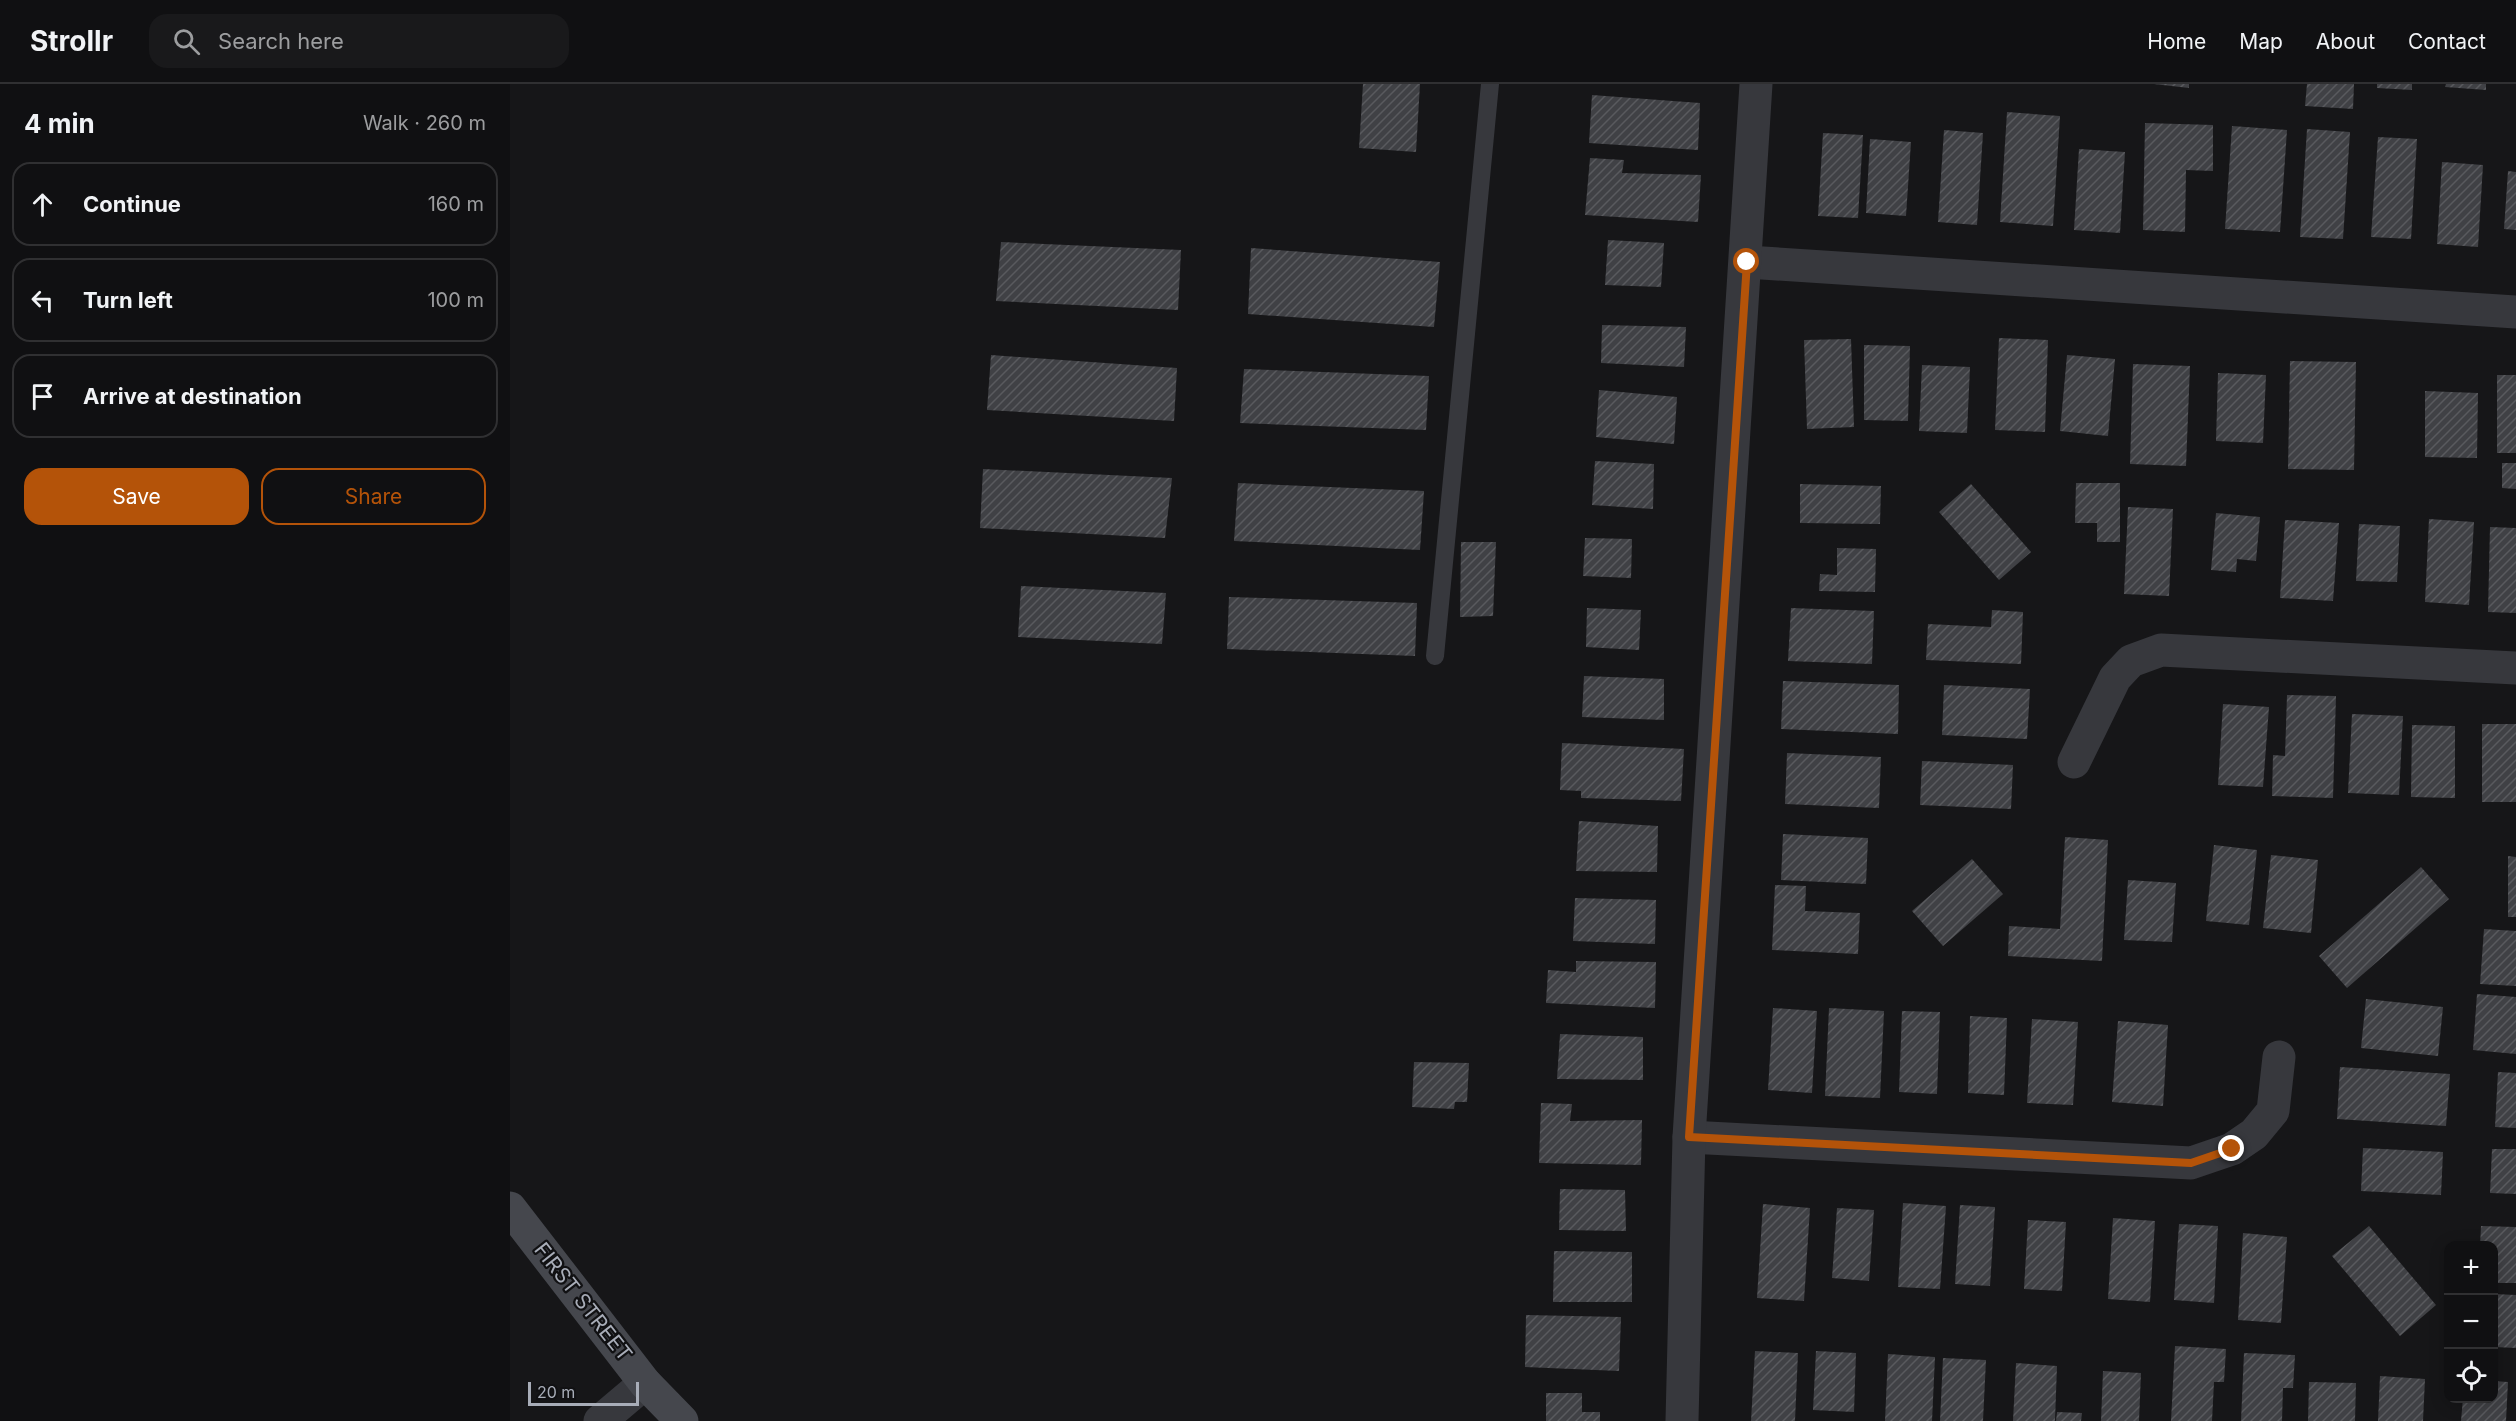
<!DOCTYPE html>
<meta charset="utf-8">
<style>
body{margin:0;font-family:Inter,sans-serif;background:#19191b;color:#f1f3f6}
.controls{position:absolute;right:18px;bottom:18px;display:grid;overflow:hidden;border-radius:12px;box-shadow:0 3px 15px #0003}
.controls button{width:54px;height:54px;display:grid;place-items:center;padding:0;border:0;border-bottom:2px solid #303032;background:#101012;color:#f1f3f6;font:30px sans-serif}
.scale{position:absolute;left:18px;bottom:15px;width:111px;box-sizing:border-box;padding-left:6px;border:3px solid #a8adb8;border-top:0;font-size:16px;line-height:21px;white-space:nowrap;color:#a8adb8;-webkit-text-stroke:4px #111113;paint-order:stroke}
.stop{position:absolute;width:18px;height:18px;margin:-14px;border:4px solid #b45309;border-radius:50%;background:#fff}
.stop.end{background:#b45309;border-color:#fff;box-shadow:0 2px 6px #0008}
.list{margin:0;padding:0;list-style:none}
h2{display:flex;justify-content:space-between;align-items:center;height:78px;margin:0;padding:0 24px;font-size:26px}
h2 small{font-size:20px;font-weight:400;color:#9c9d9f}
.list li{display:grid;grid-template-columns:39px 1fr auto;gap:18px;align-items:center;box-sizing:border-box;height:84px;margin:0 12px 12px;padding:0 12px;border:2px solid #303032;border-radius:18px}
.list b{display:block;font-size:22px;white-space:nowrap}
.list em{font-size:20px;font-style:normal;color:#9c9d9f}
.actions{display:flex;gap:12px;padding:18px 24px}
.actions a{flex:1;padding:14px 0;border:2px solid #b45309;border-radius:18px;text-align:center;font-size:21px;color:#b45309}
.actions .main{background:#b45309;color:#fff}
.icon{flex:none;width:33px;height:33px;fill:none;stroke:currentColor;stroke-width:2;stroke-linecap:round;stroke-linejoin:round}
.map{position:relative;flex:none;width:2006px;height:1337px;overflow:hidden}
header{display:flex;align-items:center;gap:36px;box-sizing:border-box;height:84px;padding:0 30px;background:#101012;border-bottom:2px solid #303032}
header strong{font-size:28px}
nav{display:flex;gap:33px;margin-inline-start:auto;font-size:21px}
.search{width:420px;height:54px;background:#19191b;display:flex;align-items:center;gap:15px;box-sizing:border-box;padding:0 21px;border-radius:18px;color:#9c9d9f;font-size:22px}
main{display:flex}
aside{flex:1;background:#101012}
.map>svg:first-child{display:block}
.building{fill:url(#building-hatch)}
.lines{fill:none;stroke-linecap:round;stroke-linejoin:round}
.lane{stroke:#37383d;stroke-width:18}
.street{stroke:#37383d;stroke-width:33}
.secondary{stroke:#45474d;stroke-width:33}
.route{stroke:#b45309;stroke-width:8}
.labels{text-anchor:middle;stroke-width:4.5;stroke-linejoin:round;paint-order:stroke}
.street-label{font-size:21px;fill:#a8adb8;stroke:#111113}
</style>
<header>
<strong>Strollr</strong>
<div class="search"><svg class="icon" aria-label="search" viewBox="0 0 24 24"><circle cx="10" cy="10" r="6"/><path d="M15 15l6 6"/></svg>Search here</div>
<nav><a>Home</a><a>Map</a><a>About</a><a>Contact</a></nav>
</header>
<main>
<aside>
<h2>4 min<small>Walk · 260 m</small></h2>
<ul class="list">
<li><svg class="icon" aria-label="ahead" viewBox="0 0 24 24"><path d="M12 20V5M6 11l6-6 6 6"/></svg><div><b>Continue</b></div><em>160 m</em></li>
<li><svg class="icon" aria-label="left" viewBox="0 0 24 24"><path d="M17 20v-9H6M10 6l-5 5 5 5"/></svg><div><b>Turn left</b></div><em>100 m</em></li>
<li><svg class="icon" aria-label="arrive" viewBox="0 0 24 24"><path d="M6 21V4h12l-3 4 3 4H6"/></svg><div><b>Arrive at destination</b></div></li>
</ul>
<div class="actions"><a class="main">Save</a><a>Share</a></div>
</aside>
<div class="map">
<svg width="2006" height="1337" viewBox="0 0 2006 1337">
<defs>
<pattern id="building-hatch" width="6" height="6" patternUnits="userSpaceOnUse" patternTransform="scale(1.5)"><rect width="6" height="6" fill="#404145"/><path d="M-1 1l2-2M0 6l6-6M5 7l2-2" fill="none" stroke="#595a5e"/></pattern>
</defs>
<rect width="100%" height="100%" fill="#161618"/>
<g class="building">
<path d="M853 0H910L906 68 849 64Z"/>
<path d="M1644 0H1679V4Z"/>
<path d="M1797 0H1844L1843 25 1795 22Z"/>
<path d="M1867 0H1902V6L1867 4Z"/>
<path d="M1936 0H1976V6L1935 3Z"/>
<path d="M1082 11 1190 19 1188 66 1079 59Z"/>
<path d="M1497 28 1550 32 1543 142 1490 138Z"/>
<path d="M1635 39 1703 41V87L1676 86 1675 148 1633 146Z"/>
<path d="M1722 42 1777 46 1770 148 1715 145Z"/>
<path d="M1797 45 1840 48 1833 155 1790 153Z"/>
<path d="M1434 46 1473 49 1467 141 1428 138Z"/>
<path d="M1313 49 1353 51 1348 134 1308 132Z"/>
<path d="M1868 53 1907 55 1901 155 1861 153Z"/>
<path d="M1360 55 1401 58 1396 132 1356 129Z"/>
<path d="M1569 65 1615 68 1610 149 1564 146Z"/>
<path d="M1080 74 1114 76 1112 89 1191 91 1188 138 1075 131Z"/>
<path d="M1932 78 1973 81 1968 163 1927 160Z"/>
<path d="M1998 87 2006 88V146L1994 145Z"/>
<path d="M1098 156 1154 159 1151 203 1095 201Z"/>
<path d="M491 158 671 166 668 226 486 217Z"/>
<path d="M741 164 930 178 924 243 738 230Z"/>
<path d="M1092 241 1176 243 1174 283 1091 279Z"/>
<path d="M1489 254 1538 256 1535 348 1485 346Z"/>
<path d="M1341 255 1344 343 1297 345 1294 256Z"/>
<path d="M1354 261 1400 262 1398 337 1354 336Z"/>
<path d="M481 271 667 284 664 337 477 326Z"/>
<path d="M1557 271 1605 275 1598 352 1550 347Z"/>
<path d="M1780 277 1846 278 1844 386 1778 385Z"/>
<path d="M1623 280 1680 282 1676 382 1620 380Z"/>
<path d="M1412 281 1460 283 1457 349 1409 347Z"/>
<path d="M734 285 919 292 916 346 730 339Z"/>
<path d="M1708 289 1756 291 1753 359 1706 357Z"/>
<rect x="1987" y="291" width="19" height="78"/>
<path d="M1089 306 1167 313 1164 360 1086 353Z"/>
<path d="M1915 307 1968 309 1967 374 1915 373Z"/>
<path d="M1085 377 1144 380 1143 425 1082 421Z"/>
<path d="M1992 379H2006V405L1992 404Z"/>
<path d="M473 385 662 394 655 454 470 444Z"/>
<path d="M728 399 914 407 910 466 724 457Z"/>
<path d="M1566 399H1610V458H1587V439H1565Z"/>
<path d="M1290 400 1371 402 1370 440 1290 439Z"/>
<path d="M1461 400 1521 468 1489 496 1429 428Z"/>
<path d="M1618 423 1663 425 1659 512 1614 510Z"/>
<path d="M1706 429 1750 433 1746 477 1727 475 1726 488 1701 486Z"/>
<path d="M1919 435 1964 438 1959 521 1915 518Z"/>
<path d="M1775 436 1829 439 1823 517 1770 514Z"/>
<path d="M1849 440 1890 442 1887 498 1846 497Z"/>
<path d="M1980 443 2006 444V529L1978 528Z"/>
<path d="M1075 454 1122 455 1121 494 1073 492Z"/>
<path d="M951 458H986L983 532 950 533Z"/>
<path d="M1327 464 1366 465 1365 508 1309 507 1310 490 1327 491Z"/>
<path d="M511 502 656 509 652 560 508 553Z"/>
<path d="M719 513 907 519 905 572 717 565Z"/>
<path d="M1077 524 1131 526 1129 566 1076 563Z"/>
<path d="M1281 524 1364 527 1362 580 1278 577Z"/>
<path d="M1482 526 1513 528 1511 580 1416 576 1418 540 1481 543Z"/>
<path d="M1074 592 1154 595V636L1072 633Z"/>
<path d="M1273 597 1389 601 1388 650 1271 645Z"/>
<path d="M1434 601 1520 605 1517 655 1432 651Z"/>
<path d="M1777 611 1826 612 1823 714 1762 712 1763 671 1775 672Z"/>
<path d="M1713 620 1759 623 1753 703 1708 701Z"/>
<path d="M1842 630 1893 632 1889 711 1838 709Z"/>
<rect x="1972" y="640" width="34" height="78"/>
<path d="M1902 641 1945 642V714L1901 713Z"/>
<path d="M1052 659 1174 665 1171 717 1071 714V707L1050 706Z"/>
<path d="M1277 669 1371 673 1369 724 1275 720Z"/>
<path d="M1412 677 1503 681 1501 725 1410 721Z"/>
<path d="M1069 737 1148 742 1147 788 1066 787Z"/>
<path d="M1273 750 1358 754 1356 800 1271 796Z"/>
<path d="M1555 753 1598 756 1592 877 1498 872 1499 842 1550 845Z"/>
<path d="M1704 761 1747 766 1739 841 1696 837Z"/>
<path d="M1761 771 1808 776 1801 849 1753 844Z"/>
<path d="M1998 772 2006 773V833H1998Z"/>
<path d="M1462 775 1493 810 1433 862 1402 827Z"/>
<path d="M1911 783 1939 815 1837 904 1809 872Z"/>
<path d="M1618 796 1666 799 1662 858 1614 856Z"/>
<path d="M1265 801 1296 802 1295 827 1350 829 1348 870 1262 866Z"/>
<path d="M1065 814 1146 816 1145 860 1063 857Z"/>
<path d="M1974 845 2006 847V902L1970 900Z"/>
<path d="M1066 877 1146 878 1145 924 1036 919 1038 886 1066 888Z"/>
<path d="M1967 910 2006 913V970L1963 966Z"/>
<path d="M1856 915 1933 923 1928 972 1851 964Z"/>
<path d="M1263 924 1307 927 1302 1009 1258 1006Z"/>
<path d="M1319 924 1374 927 1370 1014 1315 1012Z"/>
<path d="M1392 927 1430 928 1427 1010 1389 1008Z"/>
<path d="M1460 932 1497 934 1494 1011 1458 1009Z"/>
<path d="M1522 935 1568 938 1563 1021 1517 1019Z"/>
<path d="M1608 937 1658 941 1653 1022 1602 1018Z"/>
<path d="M1050 950 1133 953V996L1047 995Z"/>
<path d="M904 978 959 979 957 1018H945L944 1025 902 1023Z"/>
<path d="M1830 983 1940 990 1936 1042 1827 1035Z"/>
<path d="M1988 988 2006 989V1044L1985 1043Z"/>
<path d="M1031 1019 1062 1020 1060 1037 1132 1036 1131 1081 1029 1079Z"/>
<path d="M1853 1064 1933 1068 1931 1111 1851 1107Z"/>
<path d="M1982 1065H2006V1110L1980 1109Z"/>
<path d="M1050 1105 1115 1106 1116 1147 1049 1146Z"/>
<path d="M1393 1119 1436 1122 1430 1205 1388 1203Z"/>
<path d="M1253 1120 1300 1124 1294 1217 1247 1214Z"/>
<path d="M1450 1121 1485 1123 1480 1202 1445 1200Z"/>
<path d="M1327 1124 1364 1126 1359 1197 1322 1194Z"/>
<path d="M1603 1134 1645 1137 1640 1218 1598 1215Z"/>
<path d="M1518 1136 1556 1138 1552 1207 1514 1205Z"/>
<path d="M1669 1140 1708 1142 1704 1219 1664 1216Z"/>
<path d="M1859 1142 1926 1221 1890 1252 1822 1172Z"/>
<path d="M1971 1142 2006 1143V1199H1984V1162H1970Z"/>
<path d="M1733 1149 1777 1153 1771 1239 1728 1236Z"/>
<path d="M1044 1167 1122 1168V1218H1043Z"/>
<path d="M1984 1210 2006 1211V1264L1984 1263Z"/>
<path d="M1016 1231 1111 1233 1109 1287 1015 1283Z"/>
<path d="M1665 1262 1716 1265 1714 1298H1704L1702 1337H1661Z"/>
<path d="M1245 1267 1288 1269 1285 1337H1241Z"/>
<path d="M1306 1267 1346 1269 1344 1328 1303 1326Z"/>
<path d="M1734 1269 1785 1271 1783 1304H1773L1772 1337H1731Z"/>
<path d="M1378 1270 1425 1273 1422 1337H1375Z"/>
<path d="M1433 1274 1476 1276 1473 1337H1430Z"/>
<path d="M1506 1279 1547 1282 1545 1337H1503Z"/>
<path d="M1593 1287 1631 1289 1629 1337H1591Z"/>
<path d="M1870 1292 1915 1295 1913 1337H1868Z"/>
<path d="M1984 1297 1998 1298 1996 1337H1951L1953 1314H1984Z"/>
<path d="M1799 1298 1846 1299 1845 1337H1798Z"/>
<path d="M1036 1309H1072V1328H1090V1337H1036Z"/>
<path d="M1547 1328 1572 1329 1571 1337H1546Z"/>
</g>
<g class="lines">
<path class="lane" d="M925 572 980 0"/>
<g class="street">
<path d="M1237 178 2006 228"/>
<path d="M1564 678 1605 594 1621 577 1651 566 2006 584"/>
<path d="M1179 1053 1681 1079 1722 1065 1744 1050 1763 1027 1769 973"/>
<path d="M90 1337 135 1299"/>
<path d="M1172 1337 1179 1053 1246 0"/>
</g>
<path class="secondary" d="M0 1124 135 1299 172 1337"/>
</g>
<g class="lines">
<path class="route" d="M1237 178 1179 1053 1681 1079 1722 1065"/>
</g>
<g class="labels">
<g class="street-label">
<text transform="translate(73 1218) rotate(52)" y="7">FIRST STREET</text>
</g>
</g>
</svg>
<div class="controls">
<button>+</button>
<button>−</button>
<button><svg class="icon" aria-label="locate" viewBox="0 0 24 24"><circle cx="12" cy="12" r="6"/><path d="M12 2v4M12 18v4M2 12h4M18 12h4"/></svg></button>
</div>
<div class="scale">20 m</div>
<div class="stop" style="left:1237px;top:178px"></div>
<div class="stop end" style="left:1722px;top:1065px"></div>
</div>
</main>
